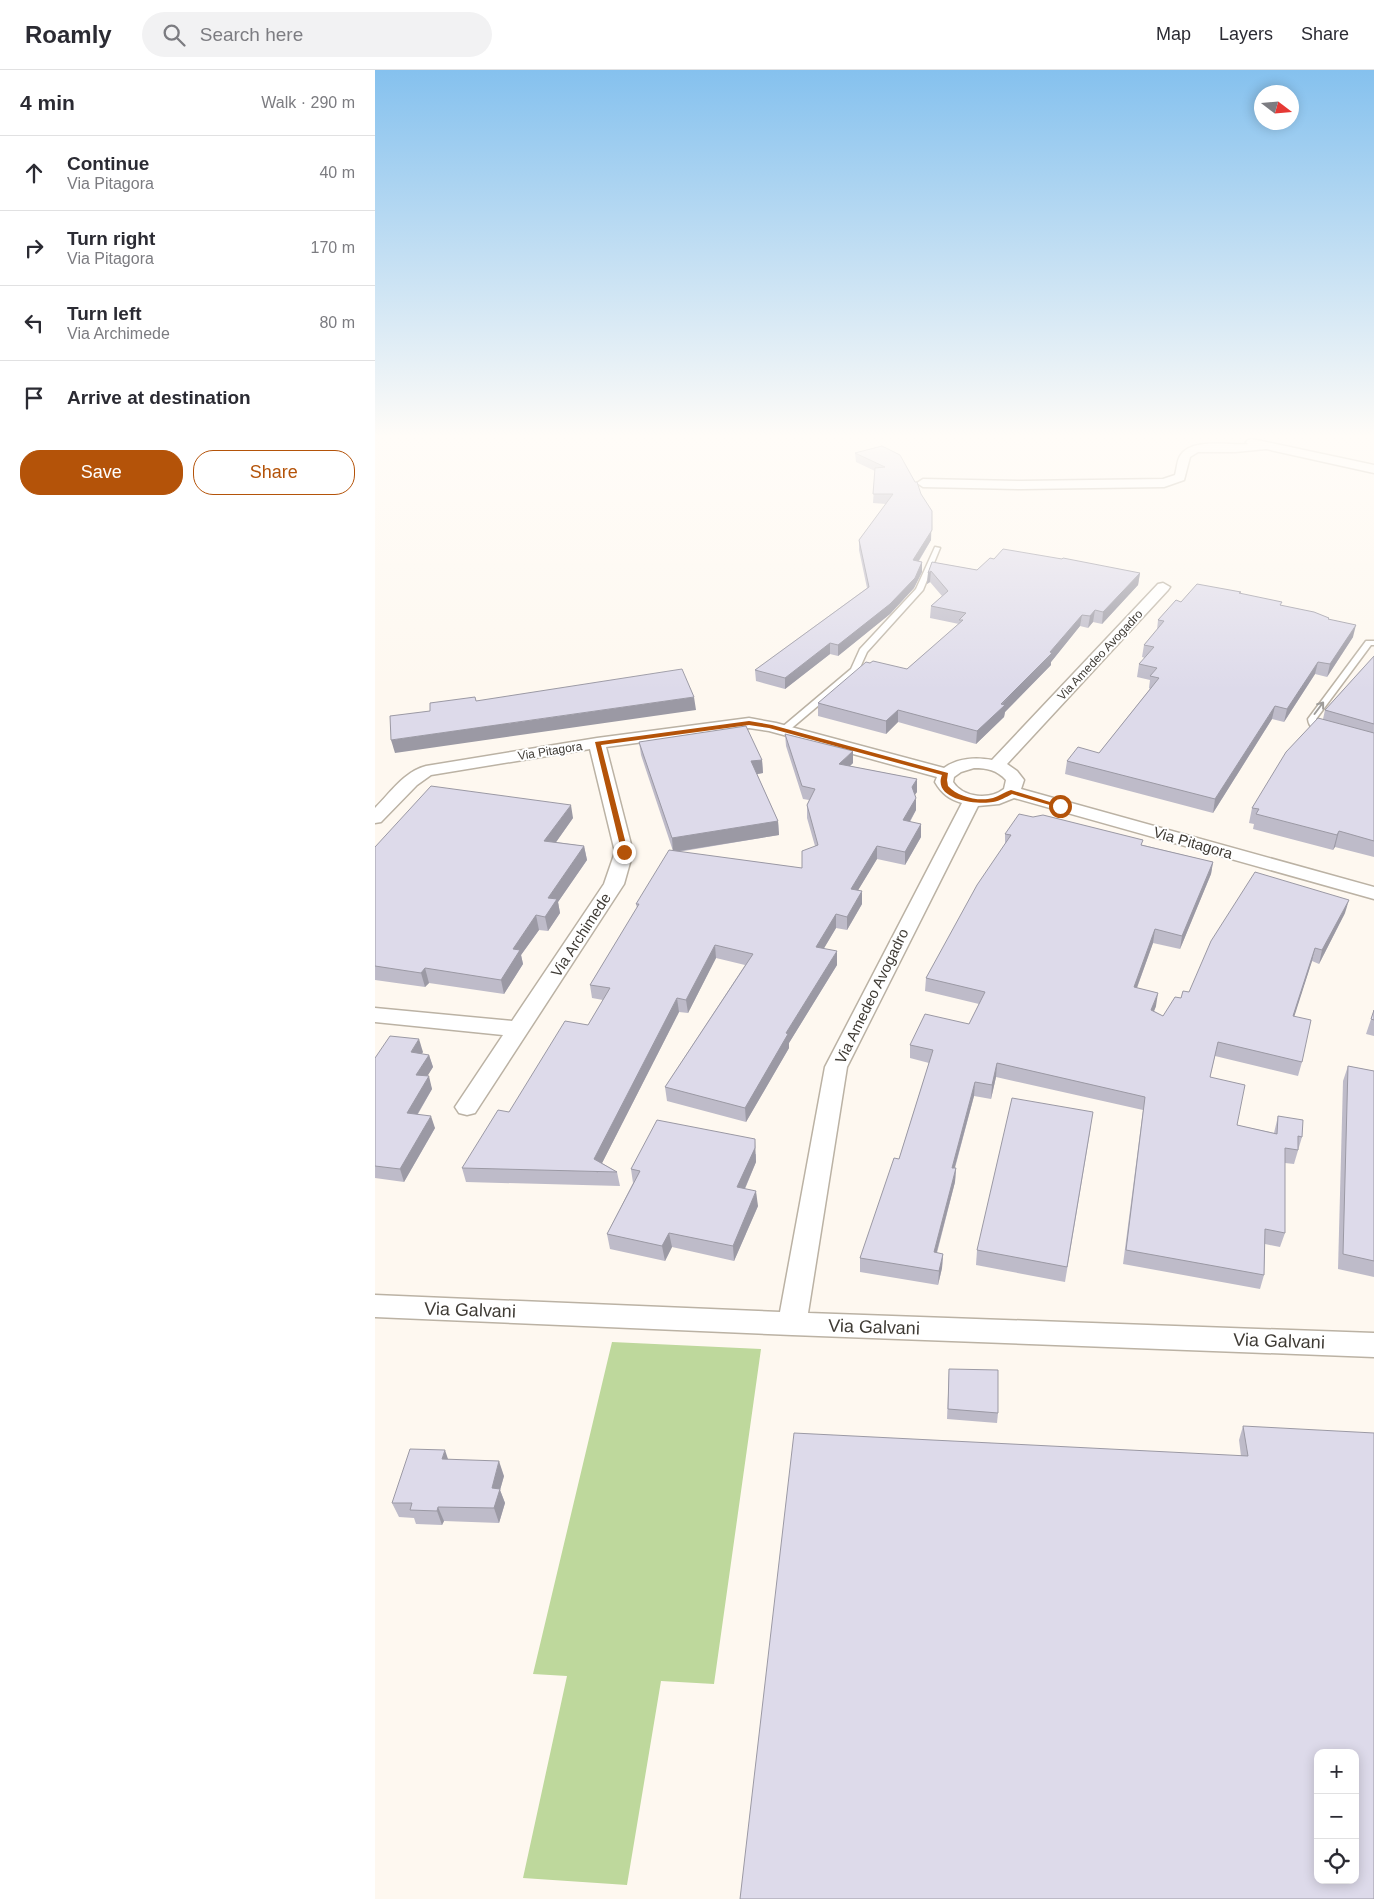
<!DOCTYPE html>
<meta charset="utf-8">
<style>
body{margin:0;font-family:Arial,sans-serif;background:#f2f2f3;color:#2b2b33}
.controls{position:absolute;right:15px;bottom:15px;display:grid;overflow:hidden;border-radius:10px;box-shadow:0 2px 12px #0003}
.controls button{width:45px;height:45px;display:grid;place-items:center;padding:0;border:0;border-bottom:1px solid #e1e1e2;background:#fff;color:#2b2b33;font:25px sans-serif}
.compass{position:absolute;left:879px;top:15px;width:45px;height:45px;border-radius:50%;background:#fff;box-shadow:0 2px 12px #0003;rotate:106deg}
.stop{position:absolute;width:15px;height:15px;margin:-11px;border:4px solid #b45309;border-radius:50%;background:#fff}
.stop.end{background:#b45309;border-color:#fff;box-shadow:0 1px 5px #0008}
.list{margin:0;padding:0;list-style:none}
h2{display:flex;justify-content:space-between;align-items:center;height:65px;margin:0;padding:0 20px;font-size:21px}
h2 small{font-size:16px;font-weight:400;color:#7c7c81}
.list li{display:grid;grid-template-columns:32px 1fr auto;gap:15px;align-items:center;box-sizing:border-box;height:75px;padding:0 20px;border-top:1px solid #e1e1e2}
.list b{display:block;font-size:19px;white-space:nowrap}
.list p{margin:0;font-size:16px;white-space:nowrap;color:#7c7c81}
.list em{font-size:16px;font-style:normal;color:#7c7c81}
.actions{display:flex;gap:10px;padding:15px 20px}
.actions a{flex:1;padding:11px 0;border:1px solid #b45309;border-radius:20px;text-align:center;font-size:18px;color:#b45309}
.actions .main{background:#b45309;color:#fff}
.icon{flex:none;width:28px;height:28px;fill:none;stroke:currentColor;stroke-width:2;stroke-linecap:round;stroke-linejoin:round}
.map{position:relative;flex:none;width:999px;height:1829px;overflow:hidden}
header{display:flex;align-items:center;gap:30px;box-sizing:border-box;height:70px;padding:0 25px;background:#fff;border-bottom:1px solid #e1e1e2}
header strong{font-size:24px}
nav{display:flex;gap:28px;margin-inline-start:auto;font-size:18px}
.search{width:350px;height:45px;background:#f2f2f3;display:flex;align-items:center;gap:12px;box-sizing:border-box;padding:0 18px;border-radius:28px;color:#7c7c81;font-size:19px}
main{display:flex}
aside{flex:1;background:#fff}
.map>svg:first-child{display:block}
.green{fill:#bed89c}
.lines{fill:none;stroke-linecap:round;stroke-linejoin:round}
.lane-casing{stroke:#bbb2a4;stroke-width:3}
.street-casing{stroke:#bbb2a4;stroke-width:3}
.lane{fill:#fff;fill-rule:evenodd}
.street{fill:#fff;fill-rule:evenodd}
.wall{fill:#bebbc9}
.shaded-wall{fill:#9b99a4}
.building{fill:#dddaea;stroke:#9b99a4;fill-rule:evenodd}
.oneway{stroke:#9f9d9a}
.route{fill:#b45309}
.labels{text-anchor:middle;stroke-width:4;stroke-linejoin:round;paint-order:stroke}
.far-street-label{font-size:12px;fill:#3f3b35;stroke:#fff}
.street-label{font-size:15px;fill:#3f3b35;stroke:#fff}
.near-street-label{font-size:18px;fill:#3f3b35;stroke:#fff}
</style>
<header>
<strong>Roamly</strong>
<div class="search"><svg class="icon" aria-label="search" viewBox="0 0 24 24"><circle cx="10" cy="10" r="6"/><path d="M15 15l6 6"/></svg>Search here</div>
<nav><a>Map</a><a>Layers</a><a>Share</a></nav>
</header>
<main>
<aside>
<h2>4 min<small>Walk · 290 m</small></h2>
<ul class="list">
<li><svg class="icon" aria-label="ahead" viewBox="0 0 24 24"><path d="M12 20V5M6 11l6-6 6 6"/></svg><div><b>Continue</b><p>Via Pitagora</p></div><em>40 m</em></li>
<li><svg class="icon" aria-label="right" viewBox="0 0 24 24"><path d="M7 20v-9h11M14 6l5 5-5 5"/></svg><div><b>Turn right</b><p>Via Pitagora</p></div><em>170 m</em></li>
<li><svg class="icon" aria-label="left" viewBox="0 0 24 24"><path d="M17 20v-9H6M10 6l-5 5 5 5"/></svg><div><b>Turn left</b><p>Via Archimede</p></div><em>80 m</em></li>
<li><svg class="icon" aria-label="arrive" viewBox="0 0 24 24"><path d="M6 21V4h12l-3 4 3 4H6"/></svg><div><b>Arrive at destination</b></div></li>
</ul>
<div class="actions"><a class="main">Save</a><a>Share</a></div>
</aside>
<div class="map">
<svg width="999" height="1829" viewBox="0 0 999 1829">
<rect width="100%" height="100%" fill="#fef8f0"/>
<path class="green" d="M237 1272 386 1279 339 1614 286 1611 252 1815 148 1808 192 1606 158 1604Z"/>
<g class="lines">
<g class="lane-casing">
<g id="lane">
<path d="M560 477 565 478 548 520 492 582 483 602 412 662H406V658L476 599 485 579 541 519Z"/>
<path d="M991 571H999V575H996L941 649 944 655 953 661 949 664C941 662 934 658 933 649Z"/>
</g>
</g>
<g class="street-casing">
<g id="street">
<path d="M877 369 999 395V403L891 379 860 382H823L815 387 809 410 789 417 646 419 548 417 542 413 548 409 646 411 788 409 800 405C802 398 802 391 805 386 816 367 855 376 873 374L871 372 873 370Z"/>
<path d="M788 513 795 517 793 520 632 694 642 701 649 710 646 719 999 817V829L639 728 624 734 603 736 472 997 433 1243 999 1263V1287L417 1265 0 1247V1225L405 1242 450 997 587 733C574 729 567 724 560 712L562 707 394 661 374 658 231 677 258 782 249 814 100 1043 92 1045 84 1043 80 1037 128 965 0 952V938L137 951 229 814 240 782 215 679 56 705 42 715 6 752 0 753V738C15 723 30 701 51 696L222 668 374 648 401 653 569 698C582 688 601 687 617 690L783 514ZM599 698C612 698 622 700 631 710L629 719C615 730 588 728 578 712L579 707 586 702Z"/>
</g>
</g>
<use href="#lane" class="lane"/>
<use href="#street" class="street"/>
</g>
<g class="wall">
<path d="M507 376 556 470 544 491 547 502 539 518 515 544 463 586 455 584 410 619 381 611 380 600 492 518 484 480V470L511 434 498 433 500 401 481 392 480 383Z"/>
<path d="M557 492 602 500 765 503 763 515 727 554 718 552 713 558 705 556 676 592V595L630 642 629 647 601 674 523 652 511 664 443 646V633L532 599 584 554 555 548 556 536 567 526 555 512 552 514 553 503Z"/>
<path d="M865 524 954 549 978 567 952 607 940 604 909 652 897 649 838 743 690 704 692 691 724 683 775 619 774 618 775 610 762 607 764 594 770 588 767 587 769 575 782 560 783 550 806 532Z"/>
<path d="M999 586V787L960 777 958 780 878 759 879 754 874 753 877 738 948 649 950 640Z"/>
<path d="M410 664 478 693 475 696 542 709V722L540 724 541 740 535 752 546 754V767L530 795 502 789 483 820 487 834 472 860 461 858 449 878 462 895 414 973V978L371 1052 292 1031 290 1017 370 895 341 888 313 943 304 942 227 1093 242 1102 245 1116 91 1112 87 1098 134 1042 213 955 228 930 217 928 215 915 262 838 261 834 298 781 266 685 264 672 387 690 388 703 382 704 403 751 404 765 303 782 427 798 440 776 432 748V735L434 730 428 729 411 676Z"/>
<path d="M198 748 181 772 209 776 212 790 183 832 185 843 173 861 164 860 146 885 148 894 129 924 54 913 50 917 0 910V777Z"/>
<path d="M630 764 768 775 838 792 836 804 805 879 778 873 762 918 781 936 779 941 788 946 806 928 814 922 970 843 944 894 937 891 919 946 927 992 923 1006 840 986 835 1007 862 1055 899 1063 903 1046 927 1067 919 1094 910 1093V1163L905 1177 890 1174 889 1205 885 1219 748 1194 768 1040 621 1007 616 1029 599 1026 580 1098H581L580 1112 562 1183 568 1184 567 1198 563 1215 485 1202V1188L524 1089 554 993 535 988V975L594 954 604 934 550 921 551 908 630 774Z"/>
<path d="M999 940V966L991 964Z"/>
<path d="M48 982 46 984 54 985 58 997 52 1006 57 1019 43 1044 60 1058 29 1112 0 1108V988Z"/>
<path d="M973 996 999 1001V1207L963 1199 968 1011Z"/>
<path d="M716 1056 690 1212 601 1195 602 1180Z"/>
<path d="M381 1084V1092L370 1119 383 1136 359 1191 297 1177 290 1191 235 1179 232 1164 258 1113 256 1099Z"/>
<path d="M574 1299 623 1343 622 1353 572 1349Z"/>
<path d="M868 1356 999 1829 866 1386 864 1370Z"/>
<path d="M73 1389 129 1406 125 1420 130 1433 124 1453 69 1451 67 1455 41 1454 39 1448 24 1447 17 1433Z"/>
</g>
<g class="shaded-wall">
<path d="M557 441 556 470 538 500V490Z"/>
<path d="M547 492V502L539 518 515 544 463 586V575Z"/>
<path d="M556 501 555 512 552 514 553 503Z"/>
<path d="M765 503 763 515 727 554 728 542Z"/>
<path d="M720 540 718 552 713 558 715 546Z"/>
<path d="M707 545 705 556 676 592V595L630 642 629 647 601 674 602 661 675 582Z"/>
<path d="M981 555 978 567 952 607 955 594Z"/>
<path d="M455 573V584L410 619V608Z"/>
<path d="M943 592 940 604 909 652 912 639Z"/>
<path d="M319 627 321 640 20 683 16 670Z"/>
<path d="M900 636 897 649 838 743 840 729Z"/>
<path d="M523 640V652L511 664V651Z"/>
<path d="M478 681V693L464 706V694Z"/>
<path d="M387 690 388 703 377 705 376 691Z"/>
<path d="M542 709V722L536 730 537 717Z"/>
<path d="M541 728V740L528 763V750Z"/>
<path d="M196 735 198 748 172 785 169 771Z"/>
<path d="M403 751 404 765 298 782 297 768Z"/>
<path d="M546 754V767L530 795V782Z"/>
<path d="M964 761 960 777 958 780 962 765Z"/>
<path d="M209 776 212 790 183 832 185 843 173 861 170 847 173 828Z"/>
<path d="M502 776V789L476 832V819Z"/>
<path d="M838 792 836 804 805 879 807 866Z"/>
<path d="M487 821V834L472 860V847Z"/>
<path d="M974 830 970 843 944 894 947 880Z"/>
<path d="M461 844V858L442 890 441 877Z"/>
<path d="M161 845 164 860 146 885 148 894 129 924 126 910 138 879Z"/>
<path d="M780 859 778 873 757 931 759 917Z"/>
<path d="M340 875 341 888 313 943 311 930Z"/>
<path d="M940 878 937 891 915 960 918 946Z"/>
<path d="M462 881V895L414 973V978L371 1052 370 1038 411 963Z"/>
<path d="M50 898 54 913 50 917 46 903Z"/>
<path d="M783 923 781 936 774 954 776 940Z"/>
<path d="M302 928 304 942 222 1103 219 1089Z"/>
<path d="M44 969 48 982 39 995 36 982Z"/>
<path d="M54 985 58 997 45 1018 41 1005Z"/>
<path d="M622 993 621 1007 616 1029 617 1015Z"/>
<path d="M54 1006 57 1019 36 1055 32 1043Z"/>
<path d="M600 1012 599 1026 576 1111 577 1098Z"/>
<path d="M56 1046 60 1058 29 1112 25 1099Z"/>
<path d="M380 1069 381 1092 364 1132 362 1117Z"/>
<path d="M581 1098 580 1112 558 1196 559 1182Z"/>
<path d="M381 1121 383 1136 359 1191 358 1176Z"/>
<path d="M294 1163 297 1177 290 1191 287 1176Z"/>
<path d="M568 1184 567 1198 563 1215 564 1201Z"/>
<path d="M70 1380 75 1395 67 1389Z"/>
<path d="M124 1391 129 1406 125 1420 130 1433 124 1453 119 1438 117 1418Z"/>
<path d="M63 1437 69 1451 67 1455 62 1441Z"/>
</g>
<g class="building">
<path d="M507 376 525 385 540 412H542L546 424 557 441V460L538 490 547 492 540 508 515 534 463 575 455 573 410 608 380 600 494 517 484 470 518 424H498L500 398 510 397 480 383Z"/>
<path d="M628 479 687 489 688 488 765 503 728 542 720 540 715 546 707 545 675 582 677 583 626 634 630 635 602 661 523 640 511 651 443 633 491 592 495 593 498 591 532 599 588 550H584L591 543 556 536 573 521 556 501 553 503 557 492 602 500 615 488 619 489Z"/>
<path d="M822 514 866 522 864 523 907 532 905 535 939 542 954 548 953 549 981 555 955 594 943 592 912 639 900 636 840 729 692 691 703 677 724 683 784 608 775 606 782 598 764 594 779 577 769 575 789 551 783 550 801 530 806 532Z"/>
<path d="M999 586V654L950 640Z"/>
<path d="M307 599 319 627 16 670 15 646 55 641V633L100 627 101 631Z"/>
<path d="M943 648 999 663V771L964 761 962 765 881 744 884 739 877 738 911 682Z"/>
<path d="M371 656 387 690 376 691 403 751 297 768 264 672Z"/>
<path d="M410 664 478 681 464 694 542 709 537 717 541 728 528 750 546 754 530 782 502 776 476 819 487 821 472 847 461 844 441 877 462 881 411 963 413 964 370 1038 290 1017 378 884 340 875 311 930 302 928 219 1089 242 1102 87 1098 123 1040 134 1042 190 951 213 955 235 918 215 915 264 834H261L294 780 427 798V781L443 775 432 735 440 719 427 716Z"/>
<path d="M56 716 196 735 169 771 209 776 173 828 182 829 170 847 161 845 138 879 145 880 126 910 50 898 46 903 0 896V777Z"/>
<path d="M644 744 658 747 668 745 768 770 766 775 838 792 807 866 780 859 759 917 783 923 776 940 788 946 800 927 806 928 808 921 814 922 836 871 880 802 974 830 947 880 940 878 918 946 936 950 927 992 843 972 835 1007 870 1015 862 1055 902 1064 903 1046 928 1050 927 1067 923 1066V1080L910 1078V1163L890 1159 889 1205 751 1180 770 1027 622 993 617 1015 600 1012 577 1098H581L559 1182 568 1184 564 1201 485 1188 519 1088 524 1089 558 980 535 975 550 944 594 954 610 922 551 908 602 815 636 765 630 764Z"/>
<path d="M999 940V950L996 949Z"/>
<path d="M15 966 44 969 36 982 54 985 41 1005 54 1006 32 1043 56 1046 25 1099 0 1096V988Z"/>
<path d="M973 996 999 1001V1191L968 1184Z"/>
<path d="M637 1028 718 1042 692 1197 602 1180Z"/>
<path d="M282 1050 380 1069V1078L362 1117 381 1121 358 1176 294 1163 287 1176 232 1164 265 1101 256 1099Z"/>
<path d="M574 1299 623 1300V1343L573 1339Z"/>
<path d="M868 1356 999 1363V1829H365L419 1363 873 1386ZM943 1683H980V1810H943Z"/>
<path d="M35 1379 70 1380 67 1389 124 1391 117 1418 125 1419 119 1438 63 1437 62 1441 35 1440 37 1433H17Z"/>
</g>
<defs><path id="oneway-shaft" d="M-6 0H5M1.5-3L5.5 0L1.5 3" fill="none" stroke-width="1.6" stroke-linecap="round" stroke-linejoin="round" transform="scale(1.25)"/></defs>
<use class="oneway" href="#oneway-shaft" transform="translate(944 638) rotate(-53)"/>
<linearGradient id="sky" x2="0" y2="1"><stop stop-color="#85c1ee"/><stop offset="0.59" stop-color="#fffcf8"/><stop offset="1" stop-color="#fffcf8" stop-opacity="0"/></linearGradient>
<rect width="999" height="620" fill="url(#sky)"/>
<path class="route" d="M374 651 397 655 573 703 572 710 573 716C583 727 604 732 618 728 624 726 630 722 636 720L688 736 685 738 637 724C631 727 625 731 618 732 603 735 557 730 567 705L394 658 374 655 226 675 253 782 247 784 220 672Z"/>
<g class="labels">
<g class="far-street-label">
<text transform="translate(725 585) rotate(-47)" y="4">Via Amedeo Avogadro</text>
<text transform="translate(175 681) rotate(-9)" y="4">Via Pitagora</text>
</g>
<g class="street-label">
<text transform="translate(818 773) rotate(16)" y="5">Via Pitagora</text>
<text transform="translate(206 865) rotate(-57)" y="5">Via Archimede</text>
<text transform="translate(497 926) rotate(-64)" y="5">Via Amedeo Avogadro</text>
</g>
<g class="near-street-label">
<text transform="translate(95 1240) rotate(2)" y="6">Via Galvani</text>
<text transform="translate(499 1257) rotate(2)" y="6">Via Galvani</text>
<text transform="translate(904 1271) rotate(2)" y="6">Via Galvani</text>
</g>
</g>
</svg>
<div class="controls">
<button>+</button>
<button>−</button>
<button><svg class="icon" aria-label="locate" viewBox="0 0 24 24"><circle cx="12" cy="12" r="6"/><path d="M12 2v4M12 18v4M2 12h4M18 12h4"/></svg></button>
</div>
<svg class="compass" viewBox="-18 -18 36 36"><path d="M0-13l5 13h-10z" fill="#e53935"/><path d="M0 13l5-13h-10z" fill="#7c7c81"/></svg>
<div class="stop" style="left:685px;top:736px"></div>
<div class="stop end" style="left:249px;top:782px"></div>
</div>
</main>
